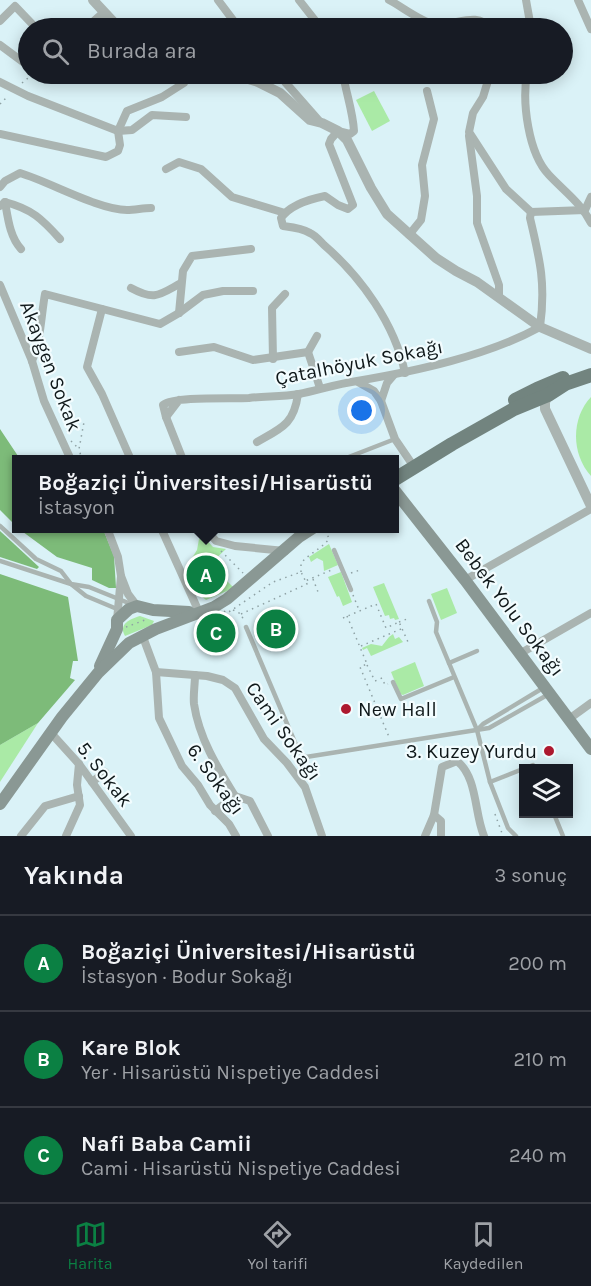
<!DOCTYPE html>
<html lang="tr">
<meta charset="utf-8">
<style>
body{margin:0;font-family:Karla,sans-serif;background:#20242c;color:#f1f3f6}
.controls{position:absolute;right:18px;bottom:18px;display:grid;overflow:hidden;border-radius:0px;box-shadow:0 3px 15px #0003}
.controls button{width:54px;height:54px;display:grid;place-items:center;padding:0;border:0;border-bottom:2px solid #363941;background:#171b24;color:#f1f3f6;font:30px sans-serif}
.you{position:absolute;left:362px;top:411px;width:21px;height:21px;margin:-15px;border:4px solid #fff;border-radius:50%;background:#1a73e8;box-shadow:0 0 0 9px #1a73e833}
.badge{display:grid;place-items:center;width:39px;height:39px;border-radius:50%;background:#0b8043;color:#fff;font-size:20px;font-weight:700}
.pin{position:absolute;translate:-50% -50%;border:3px solid #fff;box-shadow:0 2px 6px #0006}
.popup{position:absolute;left:12px;top:455px;width:387px;height:78px;box-sizing:border-box;display:grid;place-content:center;border-radius:0px;background:#171b24;filter:drop-shadow(0 2px 4px #0005);font-size:20px;white-space:nowrap;color:#9ea1a6}
.popup b{font-size:22px;color:#f1f3f6}
.popup::after{content:'';position:absolute;left:50%;top:100%;margin-left:-12px;border:12px solid transparent;border-top-color:#171b24}
.list{margin:0;padding:0;list-style:none}
h2{display:flex;justify-content:space-between;align-items:center;height:78px;margin:0;padding:0 24px;font-size:26px}
h2 small{font-size:20px;font-weight:400;color:#9ea1a6}
.list li{display:grid;grid-template-columns:39px 1fr auto;gap:18px;align-items:center;box-sizing:border-box;height:96px;padding:0 24px;border-top:2px solid #363941}
.list b{display:block;font-size:22px;white-space:nowrap}
.list p{margin:0;font-size:20px;white-space:nowrap;color:#9ea1a6}
.list em{font-size:20px;font-style:normal;color:#9ea1a6}
.icon{flex:none;width:33px;height:33px;fill:none;stroke:currentColor;stroke-width:2;stroke-linecap:round;stroke-linejoin:round}
.map{position:relative;flex:none;width:591px;height:836px;overflow:hidden}
.search{position:absolute;background:#171b24;box-shadow:0 3px 15px #0003;left:18px;right:18px;top:18px;height:66px;display:flex;align-items:center;gap:15px;box-sizing:border-box;padding:0 21px;border-radius:33px;color:#9ea1a6;font-size:22px}
.sheet{height:366px;background:#171b24}
nav{display:flex;justify-content:space-around;align-items:center;box-sizing:border-box;height:84px;border-top:2px solid #363941;background:#171b24;font-size:16px;color:#9ea1a6}
nav a{display:grid;justify-items:center;gap:3px}
nav .on{color:#0b8043}
.map>svg:first-child{display:block}
.green{fill:#aaeaa6}
.forest{fill:#7dbb79}
.lines{fill:none;stroke-linecap:round;stroke-linejoin:round}
.path{stroke:#8ea1a4;stroke-width:1.5;stroke-dasharray:1.5 4.5;stroke-linecap:butt}
.service{stroke:#aab4b1;stroke-width:4.5}
.minor{stroke:#aab4b1;stroke-width:8}
.tertiary{stroke:#aab4b1;stroke-width:10}
.secondary{stroke:#8a9894;stroke-width:12}
.primary{stroke:#72847f;stroke-width:14}
.poi-dot{fill:#ad192f;stroke:#f2fcfe;stroke-width:2}
.labels{text-anchor:middle;stroke-width:4.5;stroke-linejoin:round;paint-order:stroke}
.street-label{font-size:20px;fill:#0f181a;stroke:#f2fcfe}
.poi-label{font-size:20px;fill:#0f181a;stroke:#f2fcfe;text-anchor:start}
</style>
<div class="map">
<svg width="591" height="836" viewBox="0 0 591 836">
<rect width="100%" height="100%" fill="#daf2f7"/>
<g class="green">
<path d="M374 91 390 121 372 131 356 100Z"/>
<path d="M591 397V476C571 454 571 418 591 397Z"/>
<path d="M203 536 213 547 226 549 210 564 234 588 206 600 197 592 185 569 197 550 199 539Z"/>
<path d="M329 544 338 565 324 571 323 561 317 558 311 562 309 557Z"/>
<path d="M341 572 352 602 343 606 339 596 337 597 328 577Z"/>
<path d="M384 583 399 619 395 620 394 618 390 619 389 615 385 616 373 587Z"/>
<path d="M447 588 457 613 441 620 431 594Z"/>
<path d="M140 616 154 621 152 625 125 636C118 624 130 619 140 616Z"/>
<path d="M393 634 395 639 399 637 403 642 371 656 367 648 363 650 362 648 371 644 382 646 389 637Z"/>
<path d="M415 662 424 686 403 695 400 694 391 672Z"/>
<path d="M38 723 0 782V745Z"/>
</g>
<g class="forest">
<path d="M0 429 20 459 17 460V527L0 510Z"/>
<path d="M19 529H103L114 556 116 588H109L92 580V568L57 557Z"/>
<path d="M0 531 39 567 37 569 0 557Z"/>
<path d="M0 574 68 597 78 661H73L70 678 75 680 38 723 0 745Z"/>
</g>
<g class="lines">
<g class="path">
<path d="M22 83 33 74"/>
<path d="M0 104 8 96"/>
<path d="M66 410 72 423 67 432"/>
<path d="M71 441 79 449"/>
<path d="M82 460 79 449 84 422"/>
<path d="M221 551 243 573"/>
<path d="M301 572V563C310 553 321 549 329 539L325 528"/>
<path d="M351 573 360 570"/>
<path d="M313 579 318 592"/>
<path d="M353 595 359 610"/>
<path d="M233 610 241 614 244 621"/>
<path d="M224 611 227 613 232 610 273 582 301 572 305 580"/>
<path d="M241 614 307 584 305 581 334 569"/>
<path d="M347 616 367 664 360 667 389 737"/>
<path d="M343 618 376 604 386 628 399 622 408 642"/>
<path d="M399 622 407 619"/>
<path d="M126 627 145 620 146 617"/>
<path d="M361 646 401 629"/>
<path d="M367 665 375 681 382 678 385 685 388 684"/>
<path d="M495 814 503 836"/>
</g>
<g class="service">
<path d="M341 460 395 439"/>
<path d="M0 526 36 559 61 571 71 584 86 596 117 609"/>
<path d="M334 550 351 590"/>
<path d="M0 561 71 584 89 587 131 604"/>
<path d="M429 601 437 622 436 632 477 730 490 782 508 828 516 836"/>
<path d="M246 627 299 752 306 757 489 728 549 694"/>
<path d="M449 663 477 651"/>
<path d="M393 682 401 699 454 677"/>
<path d="M477 730 483 724 543 688"/>
<path d="M490 782 533 765 535 768"/>
<path d="M568 796 570 795"/>
<path d="M554 814 563 836"/>
</g>
<g class="minor">
<path d="M218 0 239 28"/>
<path d="M299 0 321 28"/>
<path d="M389 0C401 6 421 22 434 24 454 27 477 10 490 28"/>
<path d="M526 0 531 28"/>
<path d="M578 0 591 29"/>
<path d="M0 21 15 6 36 28"/>
<path d="M86 28 104 12"/>
<path d="M0 45 23 62"/>
<path d="M280 74 285 82 321 123"/>
<path d="M343 74C346 93 353 112 354 131L350 134 338 131 331 139 329 144 353 205 348 209 338 205 325 196C310 199 290 205 281 218L283 226C291 227 302 228 310 233 315 235 320 241 324 245 361 277 395 324 405 373"/>
<path d="M490 74 483 97 473 113 469 132 506 189 531 212 585 210 591 197"/>
<path d="M527 74C522 102 528 153 549 175 564 191 581 203 591 223"/>
<path d="M0 82 28 96 118 131 132 130 152 115 186 117"/>
<path d="M0 134 106 157 118 151 120 145 118 131 127 111 162 97 184 83 187 74"/>
<path d="M469 136 477 196V223L499 285V298"/>
<path d="M166 169 179 162 201 169 232 197 285 213"/>
<path d="M0 187 5 181 20 173C50 182 99 210 127 210 135 210 143 208 151 208"/>
<path d="M5 202C8 219 10 237 21 249"/>
<path d="M0 206 5 202C32 209 42 219 60 239"/>
<path d="M409 235 421 220 425 196 422 165 434 119 427 91"/>
<path d="M0 285 32 361 44 401 71 460"/>
<path d="M131 288C155 301 159 295 181 283"/>
<path d="M102 309 87 367 102 394 131 460"/>
<path d="M179 313 183 271 192 256 251 249"/>
<path d="M179 352 214 347 253 360 308 352 320 388"/>
<path d="M308 352 317 336"/>
<path d="M273 359 272 308 285 294"/>
<path d="M32 361C41 340 41 316 45 294L160 324 179 313 203 295 223 291H253"/>
<path d="M358 382 374 391 381 401 387 383 393 376"/>
<path d="M179 400 166 417 163 405C175 396 230 399 249 398 265 396 282 397 299 394 318 390 337 384 357 381 416 371 487 356 540 327 546 284 540 260 530 218L531 212"/>
<path d="M381 401 395 439 410 461"/>
<path d="M166 417 183 460"/>
<path d="M257 442C282 428 294 424 298 394"/>
<path d="M107 528 118 557 121 576"/>
<path d="M161 528 199 612"/>
<path d="M205 528 216 541 235 546 285 551"/>
<path d="M465 580 591 509"/>
<path d="M117 620 121 576 128 594 137 606"/>
<path d="M143 637 156 672 159 718 182 766 198 785 210 805 229 824 236 836"/>
<path d="M521 653 591 613"/>
<path d="M156 672 207 676 223 680 235 688 264 739 287 763 305 787 322 836"/>
<path d="M195 675C195 685 193 695 194 704 199 738 217 767 235 796L215 811"/>
<path d="M569 719 591 703"/>
<path d="M51 733 79 764 131 836"/>
<path d="M92 782 105 772"/>
<path d="M235 796 250 801 268 836"/>
<path d="M434 815 441 821V836"/>
<path d="M21 836 45 806 79 796"/>
<path d="M66 836 80 805 77 785 79 764"/>
<path d="M425 836 434 815 442 767 457 761C478 778 474 813 484 836"/>
</g>
<g class="tertiary">
<path d="M93 0 119 28"/>
<path d="M232 74 258 82 280 93 310 120 322 123 338 131 347 140 371 188 387 214 436 258 456 271 477 282 540 327 591 349"/>
<path d="M548 395 545 402V409L591 506"/>
</g>
<g class="secondary">
<path d="M395 491 465 580 591 749"/>
<path d="M100 666 117 629V620L129 609 137 606 153 610 189 612"/>
<path d="M0 804 62 717 98 673 129 643 156 629 214 607 227 599 299 537 313 528"/>
</g>
<g class="primary">
<path d="M515 400 537 389 563 378"/>
<path d="M395 479 452 444 514 409 548 395 565 384 591 375"/>
</g>
</g>
<g class="poi-dot">
<circle cx="346" cy="709" r="6"/>
<circle cx="549" cy="751" r="6"/>
</g>
<g class="labels">
<g class="street-label">
<text transform="translate(359 362) rotate(-11)" y="7">Çatalhöyuk Sokağı</text>
<text transform="translate(51 366) rotate(69)" y="7">Akaygen Sokak</text>
<text transform="translate(510 607) rotate(53)" y="7">Bebek Yolu Sokağı</text>
<text transform="translate(284 731) rotate(55)" y="7">Cami Sokağı</text>
<text transform="translate(105 774) rotate(52)" y="7">5. Sokak</text>
<text transform="translate(216 779) rotate(54)" y="7">6. Sokağı</text>
</g>
<g class="poi-label">
<text x="358" y="716">New Hall</text>
<text x="537" y="758" text-anchor="end">3. Kuzey Yurdu</text>
</g>
</g>
</svg>
<div class="controls">
<button><svg class="icon" aria-label="layers" viewBox="0 0 24 24"><path d="M12 4l9 5-9 5-9-5zM3 14l9 5 9-5"/></svg></button>
</div>
<div class="you"></div>
<div class="pin badge" style="left:206px;top:575px">A</div>
<div class="popup"><b>Boğaziçi Üniversitesi/Hisarüstü</b>İstasyon</div>
<div class="pin badge" style="left:276px;top:629px">B</div>
<div class="pin badge" style="left:216px;top:633px">C</div>
<div class="search"><svg class="icon" aria-label="search" viewBox="0 0 24 24"><circle cx="10" cy="10" r="6"/><path d="M15 15l6 6"/></svg>Burada ara</div>
</div>
<section class="sheet">
<h2>Yakında<small>3 sonuç</small></h2>
<ul class="list">
<li><span class="badge">A</span><div><b>Boğaziçi Üniversitesi/Hisarüstü</b><p>İstasyon · Bodur Sokağı</p></div><em>200 m</em></li>
<li><span class="badge">B</span><div><b>Kare Blok</b><p>Yer · Hisarüstü Nispetiye Caddesi</p></div><em>210 m</em></li>
<li><span class="badge">C</span><div><b>Nafi Baba Camii</b><p>Cami · Hisarüstü Nispetiye Caddesi</p></div><em>240 m</em></li>
</ul>
</section>
<nav>
<a class="on"><svg class="icon" aria-label="map" viewBox="0 0 24 24"><path d="M3 6l6-2 6 2 6-2v14l-6 2-6-2-6 2zM9 4v14M15 6v14"/></svg>Harita</a>
<a><svg class="icon" aria-label="directions" viewBox="0 0 24 24"><path d="M12 3l9 9-9 9-9-9zM9 14v-3h6M13 9l2 2-2 2"/></svg>Yol tarifi</a>
<a><svg class="icon" aria-label="saved" viewBox="0 0 24 24"><path d="M7 4h10v16l-5-4-5 4z"/></svg>Kaydedilen</a>
</nav>
